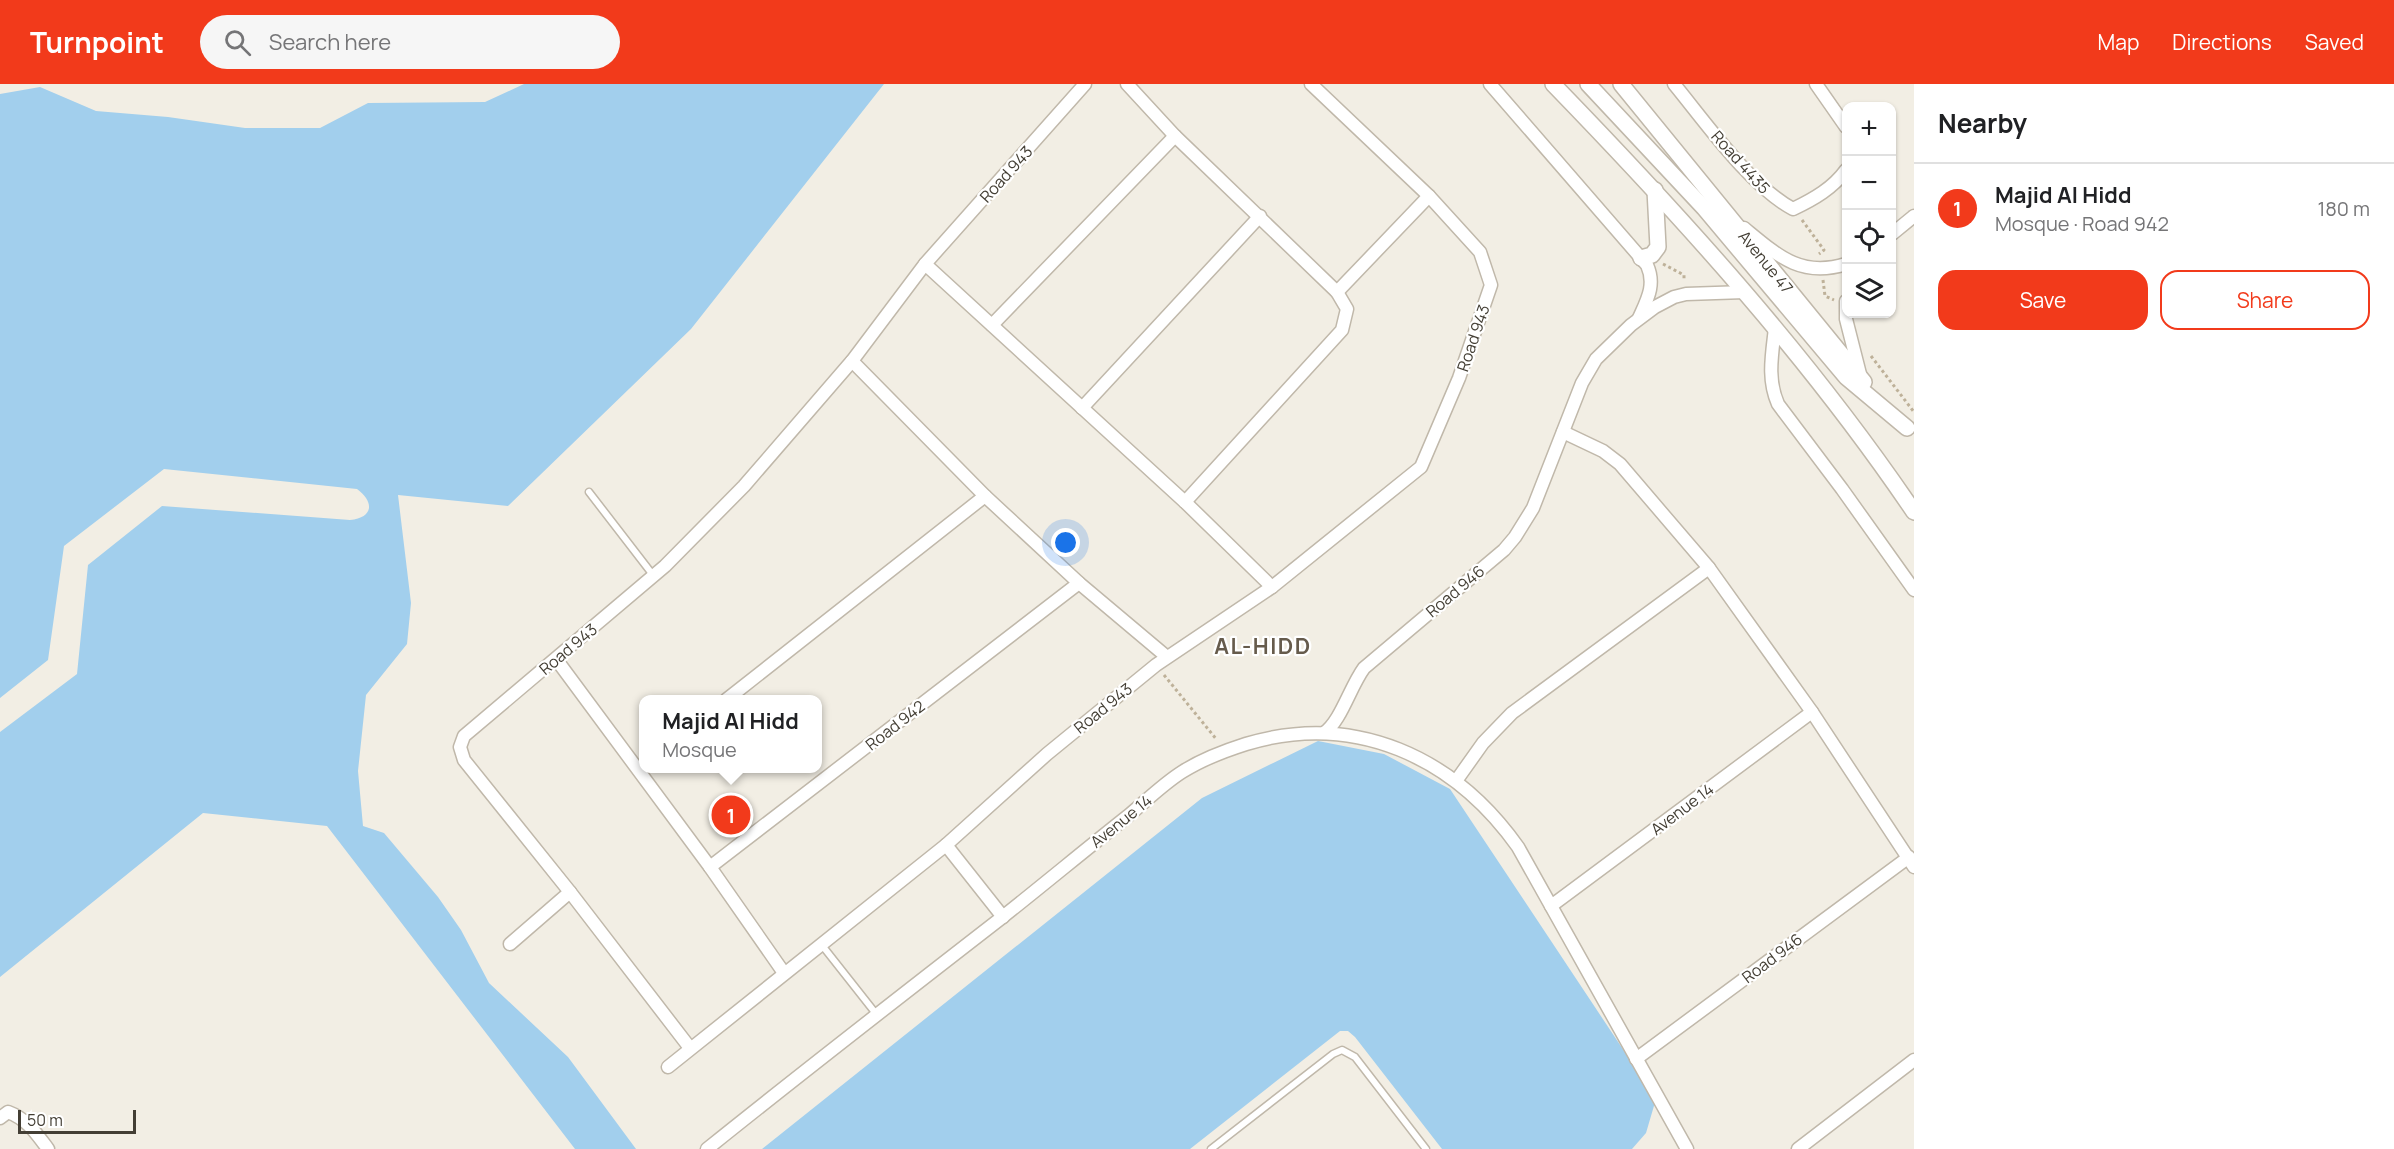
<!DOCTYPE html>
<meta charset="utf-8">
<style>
body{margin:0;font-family:Manrope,sans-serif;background:#f6f6f6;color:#202124}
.controls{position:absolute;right:18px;top:18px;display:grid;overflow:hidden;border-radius:12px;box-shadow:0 2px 4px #0004}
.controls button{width:54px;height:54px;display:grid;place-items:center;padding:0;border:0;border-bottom:2px solid #e0e0e0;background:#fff;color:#202124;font:30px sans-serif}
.scale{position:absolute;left:18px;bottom:15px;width:118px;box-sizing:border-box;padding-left:6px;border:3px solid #433e34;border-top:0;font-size:16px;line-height:21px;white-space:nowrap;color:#433e34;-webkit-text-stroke:4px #fff;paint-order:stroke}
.you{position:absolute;left:1066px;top:459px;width:21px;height:21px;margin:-15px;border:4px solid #fff;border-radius:50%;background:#1a73e8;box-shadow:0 0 0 9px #1a73e833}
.badge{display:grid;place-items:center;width:39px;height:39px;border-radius:50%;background:#f23a1b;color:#fff;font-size:20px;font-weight:700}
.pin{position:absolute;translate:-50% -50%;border:3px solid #fff;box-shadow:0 2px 6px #0006}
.popup{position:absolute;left:639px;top:611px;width:183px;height:78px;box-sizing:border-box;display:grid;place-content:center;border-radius:12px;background:#fff;filter:drop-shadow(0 2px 4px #0005);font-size:20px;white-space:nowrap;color:#757577}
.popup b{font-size:22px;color:#202124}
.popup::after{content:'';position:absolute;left:50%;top:100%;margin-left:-12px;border:12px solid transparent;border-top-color:#fff}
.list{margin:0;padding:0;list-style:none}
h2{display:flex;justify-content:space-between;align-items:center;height:78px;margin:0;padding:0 24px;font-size:26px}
h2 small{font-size:20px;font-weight:400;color:#757577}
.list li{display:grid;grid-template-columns:39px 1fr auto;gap:18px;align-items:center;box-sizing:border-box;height:90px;padding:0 24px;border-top:2px solid #e0e0e0}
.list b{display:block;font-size:22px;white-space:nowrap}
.list p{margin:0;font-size:20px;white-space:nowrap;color:#757577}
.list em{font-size:20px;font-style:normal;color:#757577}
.actions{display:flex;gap:12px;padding:18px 24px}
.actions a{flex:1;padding:14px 0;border:2px solid #f23a1b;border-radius:18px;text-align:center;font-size:21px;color:#f23a1b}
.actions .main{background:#f23a1b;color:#fff}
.icon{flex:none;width:33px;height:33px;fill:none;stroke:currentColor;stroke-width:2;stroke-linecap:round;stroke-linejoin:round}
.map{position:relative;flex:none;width:1914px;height:1065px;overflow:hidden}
header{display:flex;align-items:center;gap:36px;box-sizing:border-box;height:84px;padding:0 30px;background:#f23a1b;color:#fff}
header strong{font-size:28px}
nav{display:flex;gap:33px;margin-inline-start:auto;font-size:21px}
.search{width:420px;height:54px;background:#f6f6f6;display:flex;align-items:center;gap:15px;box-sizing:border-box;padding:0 21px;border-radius:33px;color:#757577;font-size:22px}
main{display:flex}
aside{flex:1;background:#fff}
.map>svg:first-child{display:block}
.water{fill:#a2cfed}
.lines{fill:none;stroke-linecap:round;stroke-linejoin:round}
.service-casing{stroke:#c0b8aa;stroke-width:9}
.minor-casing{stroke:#c0b8aa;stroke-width:15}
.tertiary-casing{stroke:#c0b8aa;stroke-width:18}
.path{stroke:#beb199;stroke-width:3;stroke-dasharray:3 3;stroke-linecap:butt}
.service{stroke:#fff;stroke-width:6}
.minor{stroke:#fff;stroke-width:12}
.tertiary{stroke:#fff;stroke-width:15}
.labels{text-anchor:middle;stroke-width:4.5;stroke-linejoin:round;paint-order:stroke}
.street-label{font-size:16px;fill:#433e34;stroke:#fff}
.district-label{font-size:22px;font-weight:bold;letter-spacing:1.5px;fill:#665b4c;stroke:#fff}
</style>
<header>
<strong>Turnpoint</strong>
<div class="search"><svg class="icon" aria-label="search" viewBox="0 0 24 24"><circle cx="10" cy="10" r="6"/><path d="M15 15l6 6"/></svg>Search here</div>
<nav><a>Map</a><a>Directions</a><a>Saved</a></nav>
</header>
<main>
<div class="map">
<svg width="1914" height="1065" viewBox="0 0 1914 1065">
<rect width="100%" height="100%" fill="#f2eee4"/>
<g class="water">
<path d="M524 0H884L691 245 508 422 398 411 411 519 407 560 366 611 358 687 363 742 384 749 438 813 461 846 489 899 568 973 636 1065H575L327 742 203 729 0 893V648L77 590 88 481 162 422 350 436C373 434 375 418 357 405L164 385 64 462 48 576 0 614V10L40 3 96 27 168 33 245 44H320L368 19 485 18Z"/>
<path d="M1318 657 1384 670 1450 705 1656 1015 1646 1049 1632 1065H1442L1355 953 1348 947H1340L1190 1065H762L1202 714Z"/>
</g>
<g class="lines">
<g class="service-casing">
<g id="service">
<path d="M589 408 653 491"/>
<path d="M821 860 877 931"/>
<path d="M1211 1065 1333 970 1342 966 1355 973 1426 1065"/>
</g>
</g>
<g class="minor-casing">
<g id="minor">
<path d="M1127 0 1175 52 1337 208 1347 225 1342 246 1185 418"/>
<path d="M1490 0 1647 181C1656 201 1647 216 1639 234"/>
<path d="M1674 0C1706 39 1750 102 1793 125 1814 115 1833 104 1846 86"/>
<path d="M1816 0 1846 43"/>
<path d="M1744 144C1778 172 1801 194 1846 180"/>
<path d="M1892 150 1914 132"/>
<path d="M925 180 1185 418 1272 503"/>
<path d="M1337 208 1429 112"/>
<path d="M1846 217V235L1860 290"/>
<path d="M992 241 1175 52"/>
<path d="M1775 244C1772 271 1767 295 1778 320L1842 405 1914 506"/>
<path d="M852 277 985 412 1079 499 1167 573"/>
<path d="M1082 324 1260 132"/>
<path d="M1563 348 1603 367 1620 380 1709 484 1812 628 1914 783"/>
<path d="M556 575 710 783 784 889"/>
<path d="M726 616 985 412"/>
<path d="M1324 649C1341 637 1350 603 1364 584L1504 466 1515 453 1533 424 1582 299 1596 275 1631 241 1655 223 1674 213 1686 210 1745 208"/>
<path d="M1456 697 1483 659 1512 629 1709 484"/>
<path d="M946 761 1003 833"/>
<path d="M710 783 1079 499"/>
<path d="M1551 822 1812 628"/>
<path d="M510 860 570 808"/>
<path d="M690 964 570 808 464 676 460 663 464 652 665 482 744 402 852 277 925 180 1085 0"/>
<path d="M1636 975 1909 773"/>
<path d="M668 983 946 761 1047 670 1156 581 1272 503 1421 383 1459 294 1491 201 1480 168 1429 112 1311 0"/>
<path d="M0 1034 8 1028C27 1035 36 1049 48 1065"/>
<path d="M707 1065C804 987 902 911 1000 835 1043 801 1085 766 1128 732 1146 717 1163 700 1182 688 1201 676 1224 667 1246 660 1355 627 1454 673 1518 763L1687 1065"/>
<path d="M1798 1065 1914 976"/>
</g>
</g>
<g class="tertiary-casing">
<g id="tertiary">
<path d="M1553 0C1683 134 1809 273 1914 428"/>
<path d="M1588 0 1704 124 1846 293 1907 344"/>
<path d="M1621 0 1864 298"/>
<path d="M1641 174 1652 171 1658 163 1655 106"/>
</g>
</g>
<g class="path">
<path d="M1802 136 1824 166 1819 170"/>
<path d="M1663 180 1684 191V196"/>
<path d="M1823 196 1825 212 1834 216"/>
<path d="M1871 272 1914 328"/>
<path d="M1164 591 1217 656"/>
</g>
<use href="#service" class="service"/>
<use href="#minor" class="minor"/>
<use href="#tertiary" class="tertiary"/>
</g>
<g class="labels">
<g class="street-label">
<text transform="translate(1741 78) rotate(48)" y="6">Road 4435</text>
<text transform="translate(1006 90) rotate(-48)" y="6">Road 943</text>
<text transform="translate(1766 178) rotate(51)" y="6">Avenue 47</text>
<text transform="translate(1473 254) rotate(-71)" y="6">Road 943</text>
<text transform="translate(1455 507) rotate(-40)" y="6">Road 946</text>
<text transform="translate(568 565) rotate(-40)" y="6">Road 943</text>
<text transform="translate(1103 624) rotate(-39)" y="6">Road 943</text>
<text transform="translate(895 641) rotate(-38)" y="6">Road 942</text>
<text transform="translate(1682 725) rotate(-37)" y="6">Avenue 14</text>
<text transform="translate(1121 737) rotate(-39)" y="6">Avenue 14</text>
<text transform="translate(1772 874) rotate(-37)" y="6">Road 946</text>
</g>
<g class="district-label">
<text x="1263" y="570">AL-HIDD</text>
</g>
</g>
</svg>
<div class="controls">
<button>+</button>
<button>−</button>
<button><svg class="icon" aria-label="locate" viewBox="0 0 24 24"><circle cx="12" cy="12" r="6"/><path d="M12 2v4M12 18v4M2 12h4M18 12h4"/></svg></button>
<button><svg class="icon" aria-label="layers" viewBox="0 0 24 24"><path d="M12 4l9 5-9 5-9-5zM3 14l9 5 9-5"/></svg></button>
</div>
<div class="scale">50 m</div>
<div class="you"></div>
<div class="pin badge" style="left:731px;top:731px">1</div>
<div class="popup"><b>Majid Al Hidd</b>Mosque</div>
</div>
<aside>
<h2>Nearby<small></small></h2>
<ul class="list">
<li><span class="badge">1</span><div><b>Majid Al Hidd</b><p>Mosque · Road 942</p></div><em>180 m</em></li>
</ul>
<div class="actions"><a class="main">Save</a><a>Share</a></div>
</aside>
</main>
